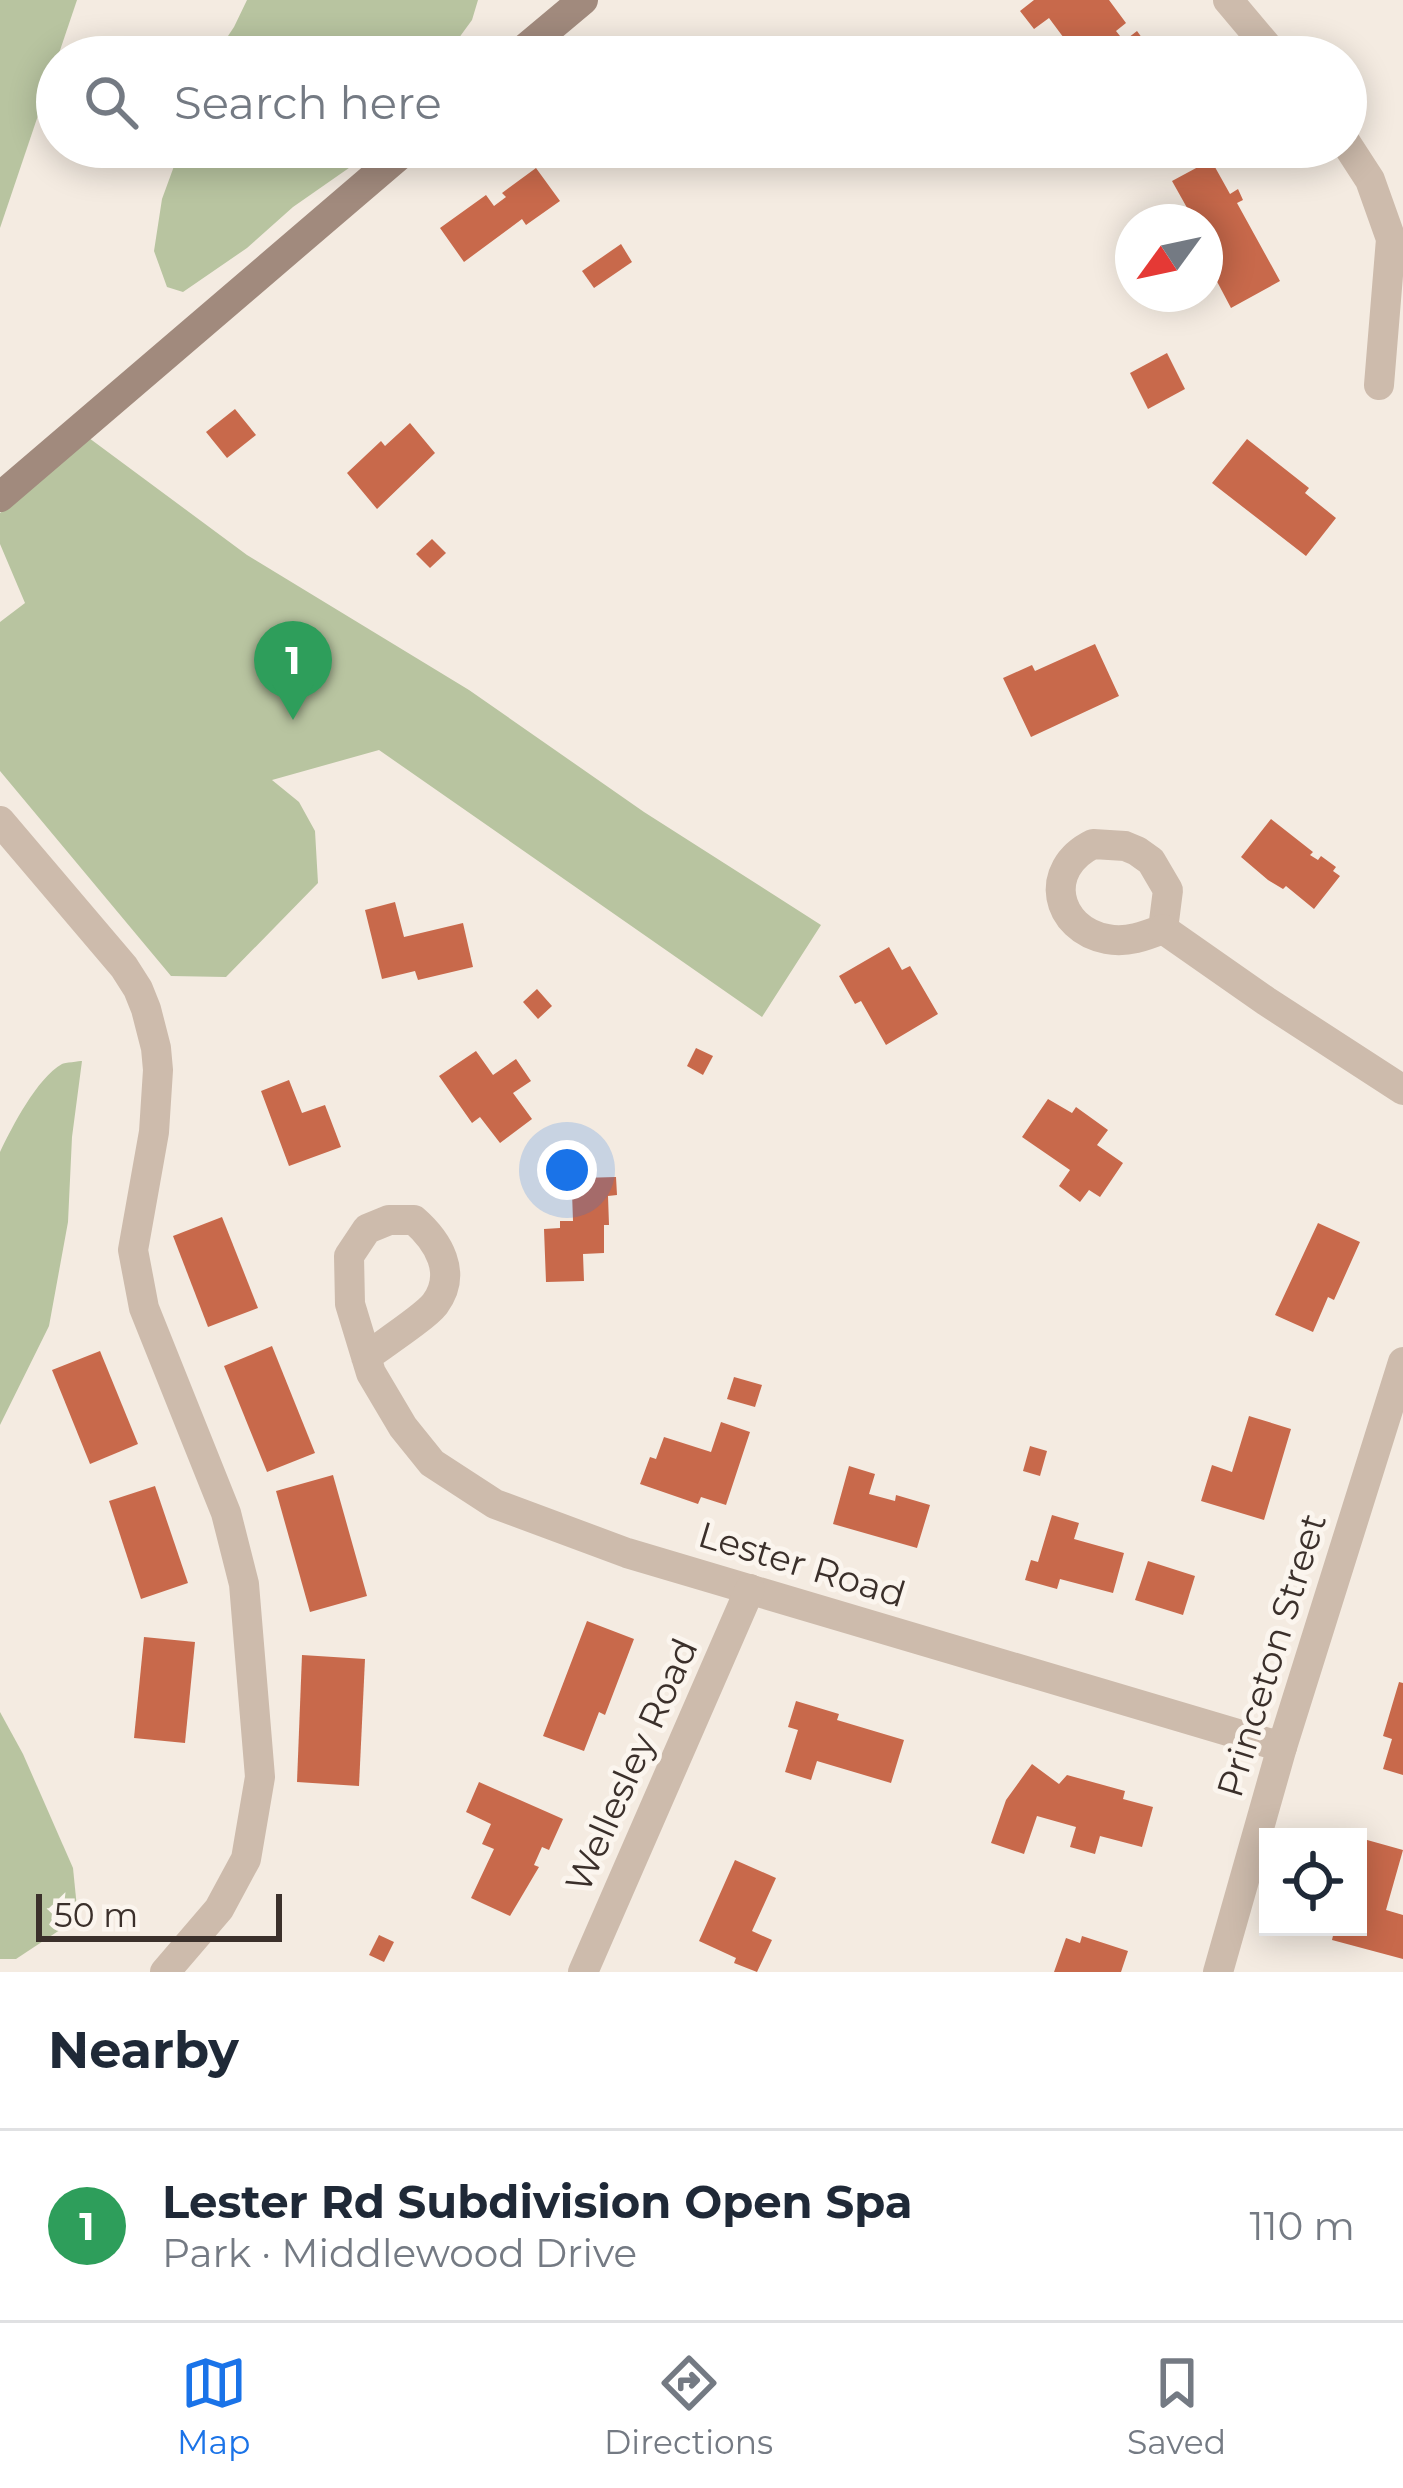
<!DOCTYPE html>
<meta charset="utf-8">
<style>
body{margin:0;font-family:Montserrat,sans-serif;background:#f6f6f7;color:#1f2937}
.controls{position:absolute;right:36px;bottom:36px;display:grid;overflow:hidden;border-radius:0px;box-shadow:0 6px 30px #0003}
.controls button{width:108px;height:108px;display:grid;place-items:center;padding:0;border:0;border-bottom:3px solid #e0e1e3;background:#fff;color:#1f2937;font:60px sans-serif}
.compass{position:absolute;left:1115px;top:204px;width:108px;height:108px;border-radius:50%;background:#fff;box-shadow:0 6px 30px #0003;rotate:237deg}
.scale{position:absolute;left:36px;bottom:30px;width:246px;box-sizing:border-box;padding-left:12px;border:6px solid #3b302b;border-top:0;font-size:33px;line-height:42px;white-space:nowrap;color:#3b302b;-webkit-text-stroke:9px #fbf5ee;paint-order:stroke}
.you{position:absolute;left:567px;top:1170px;width:42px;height:42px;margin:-30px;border:9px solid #fff;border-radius:50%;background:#1a73e8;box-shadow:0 0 0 18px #1a73e833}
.badge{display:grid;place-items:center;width:78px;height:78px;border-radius:50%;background:#1a73e8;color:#fff;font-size:39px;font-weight:700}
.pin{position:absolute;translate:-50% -99px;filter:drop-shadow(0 3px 6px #0008)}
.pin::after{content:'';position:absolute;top:63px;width:42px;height:36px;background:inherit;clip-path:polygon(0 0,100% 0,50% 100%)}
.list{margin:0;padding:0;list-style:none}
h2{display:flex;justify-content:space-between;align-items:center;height:156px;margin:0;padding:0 48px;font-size:51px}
h2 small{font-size:39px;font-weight:400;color:#747a83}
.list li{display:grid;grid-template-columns:78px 1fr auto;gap:36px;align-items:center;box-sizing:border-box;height:192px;padding:0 48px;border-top:3px solid #e0e1e3}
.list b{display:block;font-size:45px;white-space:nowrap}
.list p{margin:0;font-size:39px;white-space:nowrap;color:#747a83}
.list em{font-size:39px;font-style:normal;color:#747a83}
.icon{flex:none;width:66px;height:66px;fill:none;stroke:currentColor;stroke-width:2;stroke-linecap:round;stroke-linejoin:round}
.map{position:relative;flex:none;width:1403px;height:1972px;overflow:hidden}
.search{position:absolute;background:#fff;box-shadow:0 6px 30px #0003;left:36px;right:36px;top:36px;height:132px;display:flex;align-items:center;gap:30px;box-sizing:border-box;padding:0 42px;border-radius:66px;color:#747a83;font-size:45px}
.sheet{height:348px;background:#fff}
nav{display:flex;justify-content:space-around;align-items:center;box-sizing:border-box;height:168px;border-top:3px solid #e0e1e3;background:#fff;font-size:33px;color:#747a83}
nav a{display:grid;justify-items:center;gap:6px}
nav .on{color:#1a73e8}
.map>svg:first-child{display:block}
.green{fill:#b8c4a0}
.building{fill:#c8694b}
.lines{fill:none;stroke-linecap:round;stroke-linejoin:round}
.street{stroke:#cdbbac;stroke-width:30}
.secondary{stroke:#a18a7d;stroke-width:30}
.labels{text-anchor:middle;stroke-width:10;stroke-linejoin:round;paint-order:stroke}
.street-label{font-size:36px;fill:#3b302b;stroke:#fbf5ee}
</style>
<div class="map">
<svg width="1403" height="1972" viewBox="0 0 1403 1972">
<rect width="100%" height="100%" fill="#f4ebe1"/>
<g class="green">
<path d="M0 0H77L0 228Z"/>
<path d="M247 0H478L472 20 445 57H214L234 27Z"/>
<path d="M181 147H379L293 207 247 248 183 292 167 287 154 251 162 199Z"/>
<path d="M89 438 247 555 469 690 644 812 821 925 762 1017 379 750 272 780 299 802 315 831 318 883 226 977 171 976 0 771V622L25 603 0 544V513Z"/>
<path d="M82 1061 72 1137 68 1222 49 1326 0 1425V1152C12 1127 37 1078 62 1064 64 1063 80 1061 82 1061Z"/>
<path d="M0 1712 23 1754 73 1868 78 1918 16 1959H0Z"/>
</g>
<g class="building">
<path d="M1034 0H1109L1126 23 1116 31 1124 41 1137 31 1156 57H1078L1049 18 1034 29 1020 11Z"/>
<path d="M1211 160 1230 194 1238 189 1243 200 1237 203 1280 281 1231 308 1212 272 1218 269 1205 246V222H1195L1172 181Z"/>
<path d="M536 168 560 201 526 225 522 219 464 262 440 228 486 195 494 206 506 197 502 193Z"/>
<path d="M621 244 632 262 594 288 582 271Z"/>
<path d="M1167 353 1185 389 1148 409 1130 373Z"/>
<path d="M235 409 256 435 227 458 206 432Z"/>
<path d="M410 423 435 453 377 509 347 473 381 441 385 446Z"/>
<path d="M1247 439 1309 488 1305 493 1336 518 1306 556 1212 483Z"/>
<path d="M432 539 446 553 430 568 416 554Z"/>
<path d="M1095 644 1119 696 1031 737 1003 678 1032 665 1035 671Z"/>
<path d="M1271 819 1313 852 1310 855 1318 860 1321 856 1336 867 1333 871 1340 876 1314 909 1286 886 1283 889 1268 880 1241 857Z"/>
<path d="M395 902 404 937 463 923 473 967 418 980 415 971 382 979 365 910Z"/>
<path d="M889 947 902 970 910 966 938 1014 886 1045 861 1001 855 1004 839 976Z"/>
<path d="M537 989 552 1006 538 1019 523 1002Z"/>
<path d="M696 1048 713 1056 703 1075 687 1066Z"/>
<path d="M476 1051 493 1075 516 1059 531 1081 513 1093 532 1119 500 1143 480 1117 472 1123 439 1076Z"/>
<path d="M289 1080 302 1113 325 1105 341 1147 289 1166 261 1091Z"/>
<path d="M1048 1099 1072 1113 1076 1107 1108 1130 1097 1145 1123 1163 1100 1197 1089 1190 1080 1202 1059 1186 1070 1170 1022 1137Z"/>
<path d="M616 1177 617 1195 608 1196 609 1225H604V1253L583 1254 584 1281 546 1282 544 1229 560 1228V1221H573L572 1192H583L582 1178Z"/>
<path d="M222 1217 258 1308 208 1327 173 1236Z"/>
<path d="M1318 1223 1360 1242 1334 1300 1328 1297 1313 1332 1275 1315Z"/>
<path d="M272 1346 315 1453 267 1472 224 1366Z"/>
<path d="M100 1351 138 1444 90 1464 52 1370Z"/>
<path d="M734 1377 762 1385 755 1407 727 1399Z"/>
<path d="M1249 1416 1291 1429 1264 1520 1201 1501 1212 1465 1232 1472Z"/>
<path d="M721 1422 750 1432 726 1505 701 1497 698 1504 640 1484 650 1457 656 1459 664 1437 711 1452Z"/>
<path d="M1030 1446 1047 1451 1040 1476 1023 1471Z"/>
<path d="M849 1466 875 1474 869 1494 895 1501 896 1495 930 1505 917 1548 833 1524Z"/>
<path d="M333 1475 367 1596 310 1612 276 1491Z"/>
<path d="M155 1486 188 1583 141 1599 109 1501Z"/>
<path d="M1052 1515 1079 1523 1074 1539 1124 1553 1113 1593 1060 1579 1057 1589 1025 1580 1031 1560 1038 1562Z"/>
<path d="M1148 1561 1195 1576 1183 1615 1135 1600Z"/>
<path d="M587 1621 634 1639 605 1715 599 1712 584 1751 543 1736Z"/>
<path d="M144 1637 195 1642 185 1743 134 1738Z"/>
<path d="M302 1655 365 1659 359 1786 297 1782Z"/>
<path d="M1399 1682 1403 1683V1775L1383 1769 1392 1739 1383 1736Z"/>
<path d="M796 1701 839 1714 837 1720 904 1740 891 1783 817 1761 811 1780 785 1772 798 1730 788 1727Z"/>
<path d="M1032 1764 1059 1784 1067 1775 1125 1791 1123 1799 1153 1807 1142 1847 1100 1836 1095 1854 1070 1847 1076 1827 1037 1816 1024 1854 991 1843 1006 1800Z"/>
<path d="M479 1782 563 1819 549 1850 542 1847 534 1865 539 1867 510 1916 471 1898 494 1849 482 1844 491 1824 466 1812Z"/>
<path d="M1360 1838 1403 1850 1386 1910 1403 1915V1959L1332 1940 1335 1927H1358Z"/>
<path d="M735 1860 776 1878 752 1931 772 1940 757 1972 734 1963 736 1958 699 1941Z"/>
<path d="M379 1935 394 1942 384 1962 369 1955Z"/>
<path d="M1082 1936 1128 1951 1121 1972H1054L1066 1938 1080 1943Z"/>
</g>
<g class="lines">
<g class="street">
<path d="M1228 0 1276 57"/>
<path d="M1346 143 1370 180 1391 239 1379 385"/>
<path d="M0 821 124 967 138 989 146 1009 156 1048 158 1070 154 1132 133 1250 144 1308 226 1513 244 1584 260 1777 246 1859 219 1909 165 1972"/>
<path d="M1093 844 1125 846 1137 851 1151 861 1168 890 1163 929C1145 936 1127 943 1107 939 1055 929 1042 869 1093 844Z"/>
<path d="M1163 929 1266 1001 1403 1090"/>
<path d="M366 1357C382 1345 425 1317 435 1304 458 1273 438 1241 414 1220H389L367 1229 349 1256 350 1304 371 1373 403 1427 432 1463 495 1504 627 1553 1282 1747"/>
<path d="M583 1972 750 1589"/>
<path d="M1218 1972 1282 1747 1403 1362"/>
</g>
<g class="secondary">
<path d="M515 57 583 0"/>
<path d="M0 497 409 147"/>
</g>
</g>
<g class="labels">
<g class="street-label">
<text transform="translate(802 1564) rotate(17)" y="13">Lester Road</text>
<text transform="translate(1271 1655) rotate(-73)" y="13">Princeton Street</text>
<text transform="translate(631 1765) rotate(-66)" y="13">Wellesley Road</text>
</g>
</g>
</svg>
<div class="controls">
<button><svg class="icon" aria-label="locate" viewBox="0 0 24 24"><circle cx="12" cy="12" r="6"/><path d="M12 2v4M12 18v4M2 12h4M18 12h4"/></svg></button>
</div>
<svg class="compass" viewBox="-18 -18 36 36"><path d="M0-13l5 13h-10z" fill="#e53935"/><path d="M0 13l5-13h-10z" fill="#747a83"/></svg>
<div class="scale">50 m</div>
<div class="you"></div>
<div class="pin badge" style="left:293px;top:720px;background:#2e9e5b">1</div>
<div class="search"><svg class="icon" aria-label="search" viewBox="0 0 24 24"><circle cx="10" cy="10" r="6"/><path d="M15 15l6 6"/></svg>Search here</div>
</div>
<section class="sheet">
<h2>Nearby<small></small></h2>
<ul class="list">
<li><span class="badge" style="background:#2e9e5b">1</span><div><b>Lester Rd Subdivision Open Spa</b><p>Park · Middlewood Drive</p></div><em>110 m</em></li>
</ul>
</section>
<nav>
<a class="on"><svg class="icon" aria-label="map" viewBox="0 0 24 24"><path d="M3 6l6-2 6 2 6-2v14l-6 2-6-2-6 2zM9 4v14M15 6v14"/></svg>Map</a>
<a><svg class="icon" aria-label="directions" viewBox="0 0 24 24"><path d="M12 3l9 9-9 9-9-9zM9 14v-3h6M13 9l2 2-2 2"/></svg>Directions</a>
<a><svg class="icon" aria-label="saved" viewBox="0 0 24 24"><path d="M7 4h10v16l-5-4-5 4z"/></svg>Saved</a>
</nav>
